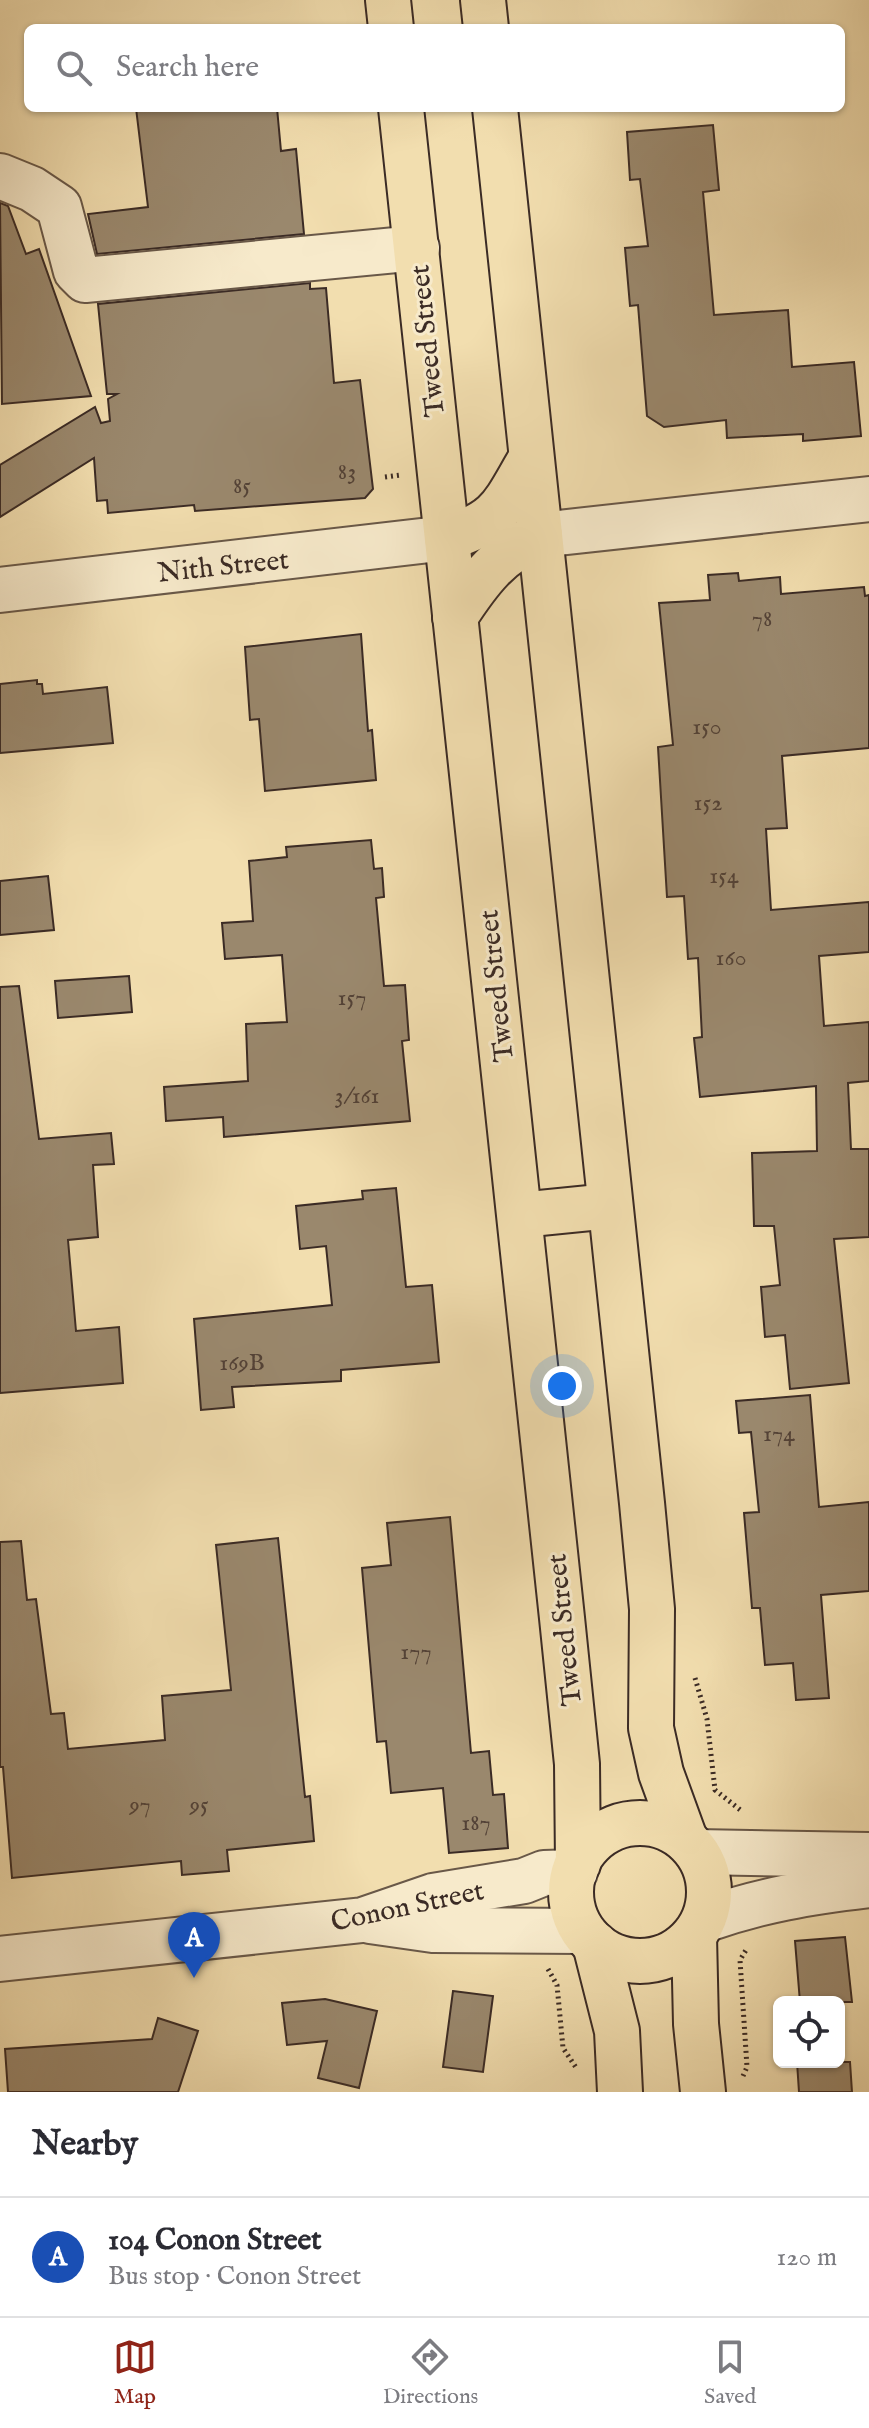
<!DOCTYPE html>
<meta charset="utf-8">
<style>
body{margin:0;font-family:"IM FELL English",serif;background:#f7f7f7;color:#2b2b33}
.controls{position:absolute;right:24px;bottom:24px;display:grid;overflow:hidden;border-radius:12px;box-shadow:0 2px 6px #0004}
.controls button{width:72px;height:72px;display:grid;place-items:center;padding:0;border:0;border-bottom:2px solid #e1e1e2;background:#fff;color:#2b2b33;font:40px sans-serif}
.you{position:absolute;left:562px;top:1386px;width:28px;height:28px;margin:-20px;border:6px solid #fff;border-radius:50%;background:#1a73e8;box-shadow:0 0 0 12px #1a73e833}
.badge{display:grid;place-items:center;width:52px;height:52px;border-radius:50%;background:#8f2418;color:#fff;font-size:26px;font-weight:700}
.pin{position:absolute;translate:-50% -66px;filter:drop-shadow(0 2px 4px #0008)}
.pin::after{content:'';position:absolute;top:42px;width:28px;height:24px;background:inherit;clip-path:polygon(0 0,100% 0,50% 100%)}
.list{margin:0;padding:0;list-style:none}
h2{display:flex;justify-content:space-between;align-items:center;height:104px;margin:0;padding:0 32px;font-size:34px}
h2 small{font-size:26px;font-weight:400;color:#7c7c81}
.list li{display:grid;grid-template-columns:52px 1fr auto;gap:24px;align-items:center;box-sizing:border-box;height:120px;padding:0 32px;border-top:2px solid #e1e1e2}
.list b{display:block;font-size:30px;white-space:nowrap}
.list p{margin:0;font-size:26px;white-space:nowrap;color:#7c7c81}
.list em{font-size:26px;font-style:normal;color:#7c7c81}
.icon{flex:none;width:44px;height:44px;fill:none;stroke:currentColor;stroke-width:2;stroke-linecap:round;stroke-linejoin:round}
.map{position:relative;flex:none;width:869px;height:2092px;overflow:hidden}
.search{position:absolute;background:#fff;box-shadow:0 2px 6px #0004;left:24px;right:24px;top:24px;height:88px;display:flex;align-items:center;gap:20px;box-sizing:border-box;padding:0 28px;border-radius:12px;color:#7c7c81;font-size:30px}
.sheet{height:224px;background:#fff}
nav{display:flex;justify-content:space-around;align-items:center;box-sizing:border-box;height:112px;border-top:2px solid #e1e1e2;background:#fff;font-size:22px;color:#7c7c81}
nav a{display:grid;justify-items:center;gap:4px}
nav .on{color:#8f2418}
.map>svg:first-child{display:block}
.building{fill:#9a886d;stroke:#3b2b25;stroke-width:2}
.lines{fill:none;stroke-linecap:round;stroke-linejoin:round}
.minor-casing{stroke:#695848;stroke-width:48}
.major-casing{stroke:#3b2b25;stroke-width:48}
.path{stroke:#3b2b25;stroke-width:5;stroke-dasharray:2 4;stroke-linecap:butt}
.minor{stroke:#f7eacb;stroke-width:44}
.major{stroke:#f2deaf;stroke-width:44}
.labels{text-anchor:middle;stroke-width:6;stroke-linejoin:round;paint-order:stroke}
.number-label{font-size:24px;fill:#534237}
.street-label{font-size:28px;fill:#3b2b25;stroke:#f7eacb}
</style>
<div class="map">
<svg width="869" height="2092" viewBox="0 0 869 2092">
<rect width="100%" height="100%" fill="#f2deaf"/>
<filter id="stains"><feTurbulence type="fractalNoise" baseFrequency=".0025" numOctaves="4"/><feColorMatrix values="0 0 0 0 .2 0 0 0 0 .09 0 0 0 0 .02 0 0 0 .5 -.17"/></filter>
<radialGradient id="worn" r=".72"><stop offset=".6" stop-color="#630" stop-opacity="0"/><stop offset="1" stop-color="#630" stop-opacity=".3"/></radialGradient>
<g class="building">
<path d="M136 108H277L281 151 296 149 304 234 97 254 88 214 148 207Z"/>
<path d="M713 125 719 190 703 192 714 315 788 310 792 367 854 362 861 436 803 441V434L727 438 726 420 664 427 647 416 638 305 630 306 625 248 648 246 640 179 630 180 627 132Z"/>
<path d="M0 203 8 206 26 254 39 249 91 396 2 404Z"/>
<path d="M310 283V289L326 288 334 383 360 380 373 489 365 498 195 511 194 505 108 513 107 500 97 501 94 458 0 517V465L95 407 101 423 110 421 108 399 117 394H107L98 304Z"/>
<path d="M738 573 739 581 780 577 781 594 864 587 865 596 869 595V748L782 756 787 828 766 829 771 910 869 902V952L819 956 824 1026 869 1022V1081L848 1083 851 1149H869V1237L834 1239 849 1383 790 1389 785 1335 765 1337 761 1287 780 1285 774 1226H754L752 1153 817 1151 816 1086 700 1097 694 1038 702 1037 698 958 688 959 684 896 667 897 658 747 673 745 659 603 710 600 708 575Z"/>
<path d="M361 634 368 731 372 730 376 780 265 791 259 719 250 720 245 647Z"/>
<path d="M37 680V684H42L43 694 107 687 113 743 0 753V684Z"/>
<path d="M371 840 374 869 382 868 384 897 376 898 384 986 405 985 409 1040 402 1041 410 1121 224 1137 223 1117 166 1121 164 1087 248 1081 246 1024 287 1022 282 955 225 959 222 923 253 921 249 861 287 857 286 847Z"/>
<path d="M48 876 54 930 0 935V881Z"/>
<path d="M129 976 132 1012 58 1018 55 981Z"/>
<path d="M19 986 39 1139 111 1133 114 1164 93 1165 98 1237 68 1240 76 1331 119 1327 123 1383 0 1393V987Z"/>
<path d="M396 1188 406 1287 432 1285 439 1362 341 1370V1381L232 1387 234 1407 201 1410 194 1319 332 1305 326 1246 300 1249 296 1206 363 1199 362 1191Z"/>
<path d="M810 1395 819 1507 869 1502V1591L821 1595 829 1698 796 1700 793 1663 765 1665 760 1608H752L744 1513 759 1512 751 1432 739 1433 736 1401Z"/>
<path d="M450 1517 471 1753 489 1751 493 1795 504 1794 508 1848 449 1853 443 1788 391 1793 386 1741 377 1742 362 1568 391 1565 387 1523Z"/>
<path d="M278 1538 305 1797 310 1796 314 1841 227 1850 229 1871 182 1875 181 1861 12 1878 3 1767H0V1542L21 1541 27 1600 36 1599 51 1714 64 1713 68 1749 165 1740 162 1696 231 1690 216 1545Z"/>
<path d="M845 1937 852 2002H800L795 1941Z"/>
<path d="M453 1991 493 1996 483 2072 443 2067Z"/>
<path d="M325 1999 377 2011 359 2088 318 2078 327 2041 287 2045 282 2003Z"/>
<path d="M158 2018 198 2031 178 2092H8L5 2049 152 2039Z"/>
<path d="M797 2062H850L852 2092H799Z"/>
</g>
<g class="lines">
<g class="minor-casing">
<g id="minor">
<path d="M0 176 32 189 59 207 76 271 85 280 417 248"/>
<path d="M540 535 869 499"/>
<path d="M0 590 447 538"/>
<path d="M697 1852 869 1855"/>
<path d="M704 1920C761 1900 809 1892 869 1885"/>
<path d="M370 1921 433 1930 582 1931"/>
<path d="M0 1959 363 1920 433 1896 524 1881 544 1873 575 1872"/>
</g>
</g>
<g class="major-casing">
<g id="major">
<path d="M388 0 391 28"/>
<path d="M483 0 486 28"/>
<path d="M401 108 562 1618 577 1764 578 1864"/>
<path d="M495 108 642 1503 652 1609 651 1728 661 1773 685 1839"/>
<path d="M447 538C501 521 503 505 531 458"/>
<path d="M455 617C479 580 499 553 540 535"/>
<path d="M520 1215 610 1206"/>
<circle cx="640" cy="1892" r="69"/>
<path d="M694 1936 696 2024 703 2092"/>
<path d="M595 1944 617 2031 620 2092"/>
</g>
</g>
<g class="path">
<path d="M385 477 400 475"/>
<path d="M695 1678 707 1719 715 1790 743 1812"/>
<path d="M548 1969 557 1985 563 2048 577 2069"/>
<path d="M743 2076 747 2067 740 1960 746 1950"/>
</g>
<use href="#minor" class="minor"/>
<use href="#major" class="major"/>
</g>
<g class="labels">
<g class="number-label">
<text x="347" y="479">83</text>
<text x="242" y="493">85</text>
<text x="762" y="626">78</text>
<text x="707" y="734">150</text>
<text x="708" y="810">152</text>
<text x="724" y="883">154</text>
<text x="731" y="965">160</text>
<text x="352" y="1005">157</text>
<text x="357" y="1103">3/161</text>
<text x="242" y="1370">169B</text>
<text x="779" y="1441">174</text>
<text x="416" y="1659">177</text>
<text x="140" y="1812">97</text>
<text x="199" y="1812">95</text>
<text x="476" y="1830">187</text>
</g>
<g class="street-label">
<text transform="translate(426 341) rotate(-96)" y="10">Tweed Street</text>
<text transform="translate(223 565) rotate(-6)" y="10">Nith Street</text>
<text transform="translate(495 986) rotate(-96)" y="10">Tweed Street</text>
<text transform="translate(563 1630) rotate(-96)" y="10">Tweed Street</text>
<text transform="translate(407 1905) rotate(-12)" y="10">Conon Street</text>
</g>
</g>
<rect width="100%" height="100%" filter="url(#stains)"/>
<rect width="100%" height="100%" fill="url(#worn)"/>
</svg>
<div class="controls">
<button><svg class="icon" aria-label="locate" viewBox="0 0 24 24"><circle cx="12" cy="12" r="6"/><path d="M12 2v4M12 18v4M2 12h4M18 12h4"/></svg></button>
</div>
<div class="you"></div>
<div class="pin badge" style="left:194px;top:1978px;background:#1a4fb4">A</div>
<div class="search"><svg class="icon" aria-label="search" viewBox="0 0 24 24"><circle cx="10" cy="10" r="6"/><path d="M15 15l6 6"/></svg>Search here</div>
</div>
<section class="sheet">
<h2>Nearby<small></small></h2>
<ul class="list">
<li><span class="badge" style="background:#1a4fb4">A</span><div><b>104 Conon Street</b><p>Bus stop · Conon Street</p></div><em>120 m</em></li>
</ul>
</section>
<nav>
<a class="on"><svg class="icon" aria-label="map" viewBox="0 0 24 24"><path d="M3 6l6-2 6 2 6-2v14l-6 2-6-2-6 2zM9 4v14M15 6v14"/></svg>Map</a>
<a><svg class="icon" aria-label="directions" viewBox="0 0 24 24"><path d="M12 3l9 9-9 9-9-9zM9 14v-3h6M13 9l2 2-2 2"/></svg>Directions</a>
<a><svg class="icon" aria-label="saved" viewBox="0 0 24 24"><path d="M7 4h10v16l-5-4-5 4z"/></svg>Saved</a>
</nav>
